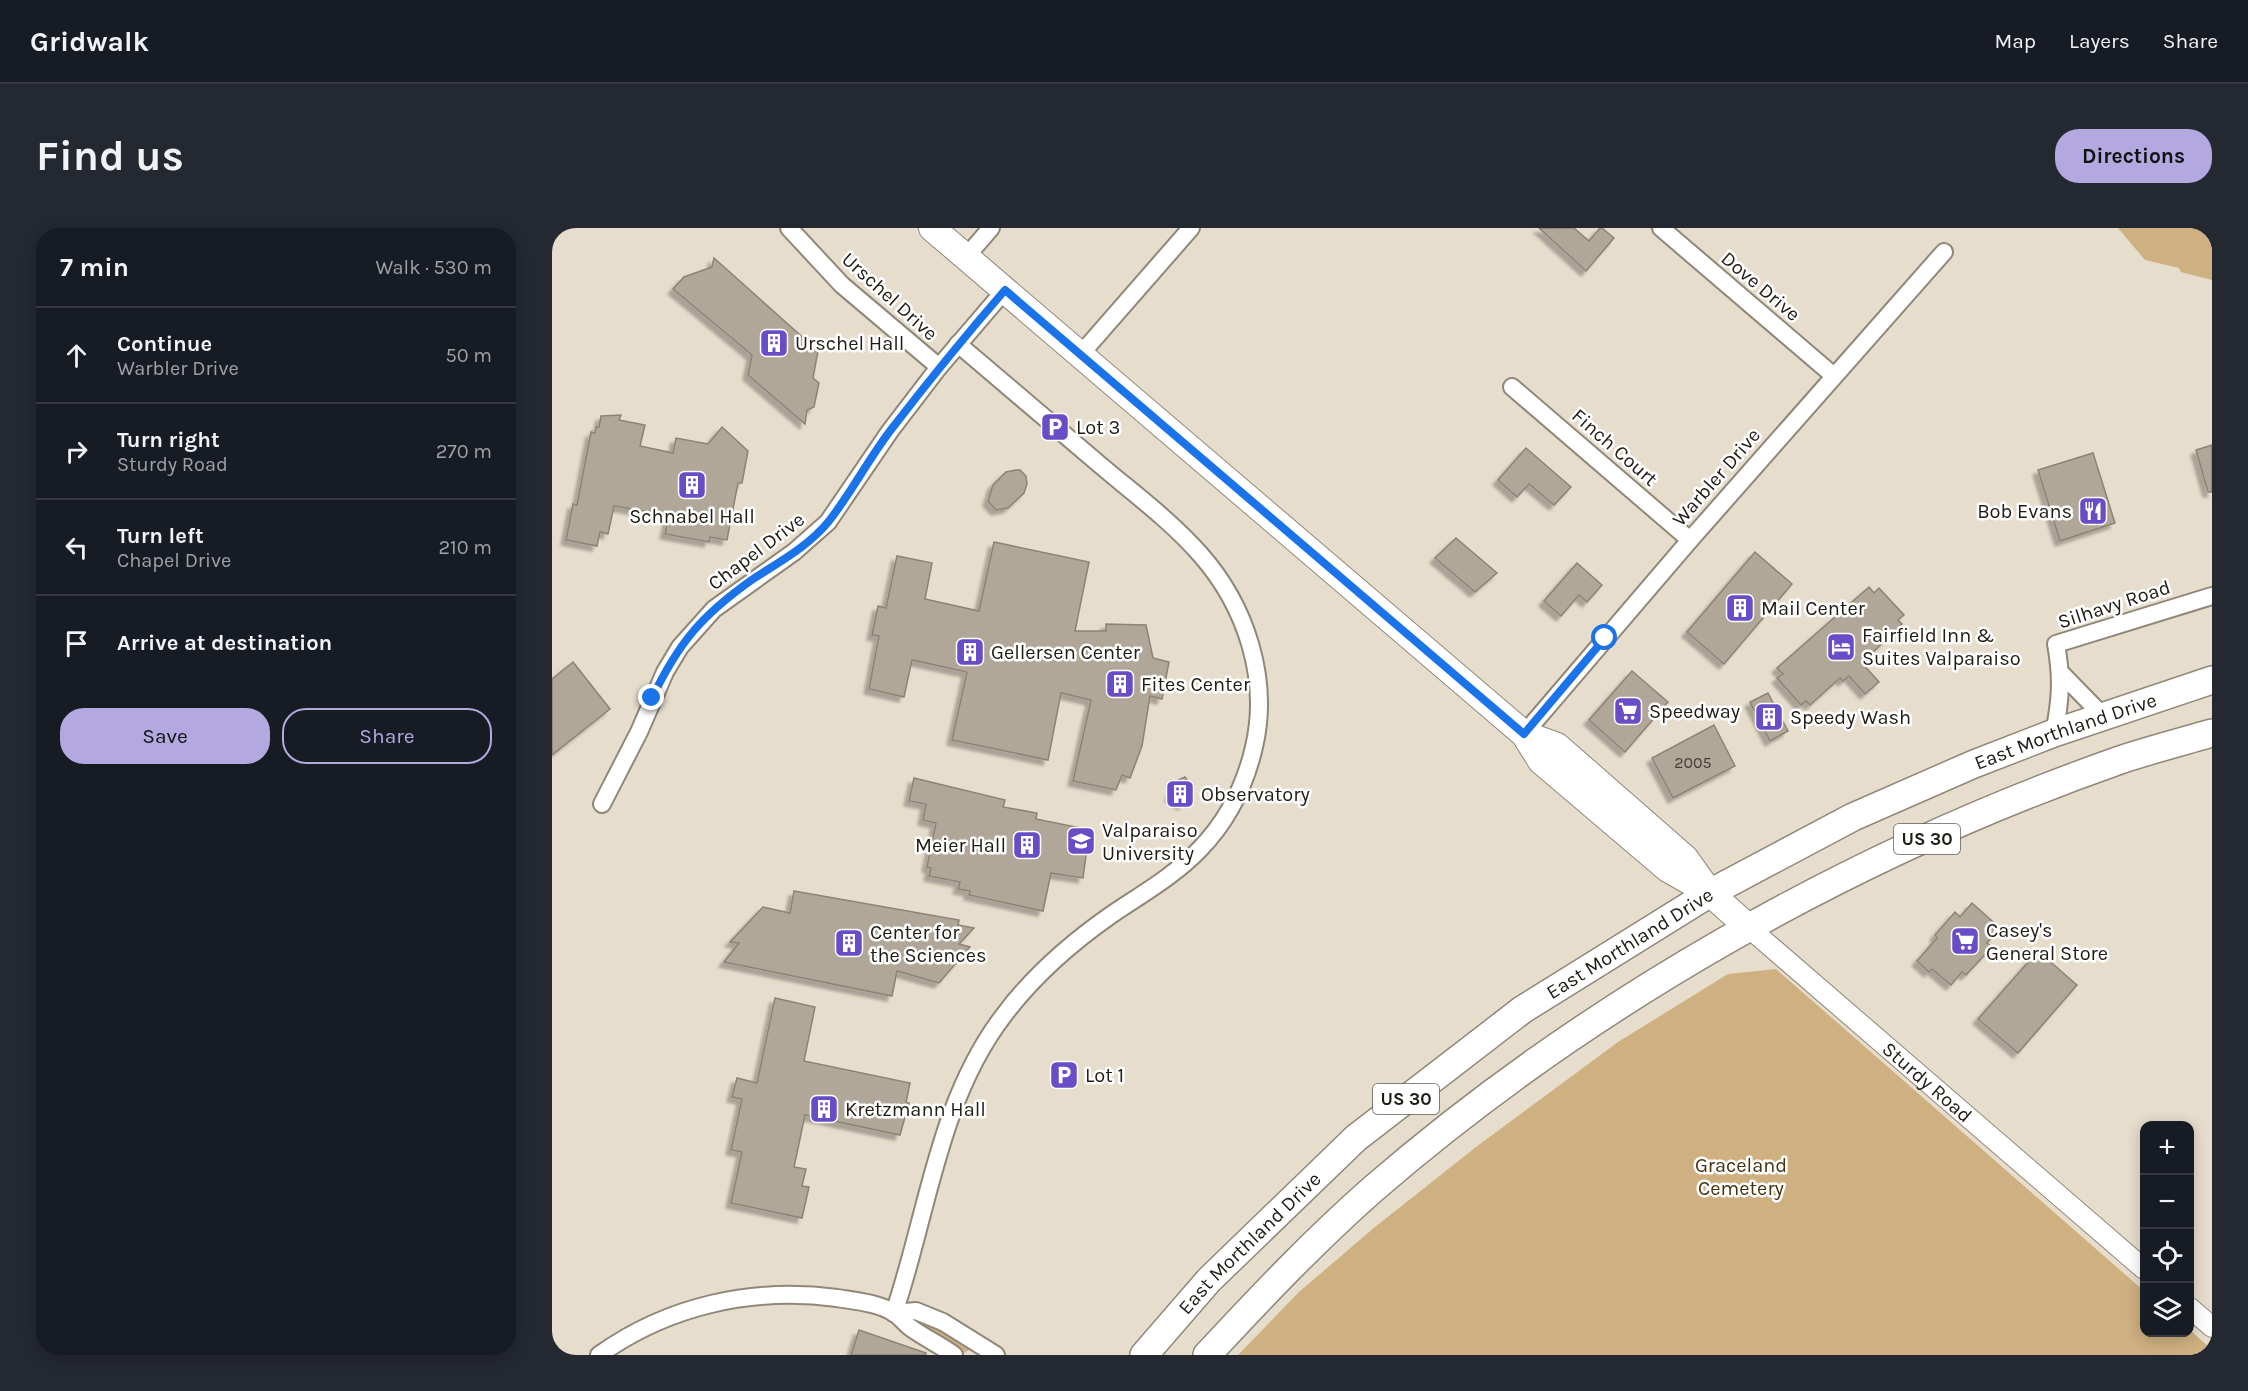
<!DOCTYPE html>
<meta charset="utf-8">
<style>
body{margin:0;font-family:Karla,sans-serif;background:#242831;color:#f1f3f6}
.controls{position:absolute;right:18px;bottom:18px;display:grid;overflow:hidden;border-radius:12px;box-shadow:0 3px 15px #0003}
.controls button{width:54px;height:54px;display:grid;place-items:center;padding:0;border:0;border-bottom:2px solid #363941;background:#171b24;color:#f1f3f6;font:30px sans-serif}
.stop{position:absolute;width:18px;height:18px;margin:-14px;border:4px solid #1a73e8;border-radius:50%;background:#fff}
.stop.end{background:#1a73e8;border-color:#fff;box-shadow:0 2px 6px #0008}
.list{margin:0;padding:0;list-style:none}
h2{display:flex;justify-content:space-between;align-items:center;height:78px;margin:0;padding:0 24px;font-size:26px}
h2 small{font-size:20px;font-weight:400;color:#9ea1a6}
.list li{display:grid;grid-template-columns:39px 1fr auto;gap:18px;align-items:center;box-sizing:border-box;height:96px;padding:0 24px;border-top:2px solid #363941}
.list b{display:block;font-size:22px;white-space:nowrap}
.list p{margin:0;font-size:20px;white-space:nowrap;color:#9ea1a6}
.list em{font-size:20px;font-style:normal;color:#9ea1a6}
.actions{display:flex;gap:12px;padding:18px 24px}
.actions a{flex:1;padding:14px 0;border:2px solid #b3a8e0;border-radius:24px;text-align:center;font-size:21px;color:#b3a8e0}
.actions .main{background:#b3a8e0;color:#111}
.icon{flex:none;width:33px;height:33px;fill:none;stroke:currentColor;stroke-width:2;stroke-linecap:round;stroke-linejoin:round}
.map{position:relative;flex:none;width:1660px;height:1127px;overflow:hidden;border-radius:24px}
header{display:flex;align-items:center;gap:36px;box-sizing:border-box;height:84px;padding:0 30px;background:#171b24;border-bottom:2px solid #363941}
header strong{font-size:28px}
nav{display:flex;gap:33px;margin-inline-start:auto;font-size:21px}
.intro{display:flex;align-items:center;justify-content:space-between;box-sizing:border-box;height:144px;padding:0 36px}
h1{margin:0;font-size:42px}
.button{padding:15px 27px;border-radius:24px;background:#b3a8e0;color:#111;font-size:21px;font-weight:700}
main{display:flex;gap:36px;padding:0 36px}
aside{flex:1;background:#171b24;border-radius:24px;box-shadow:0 3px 15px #0003}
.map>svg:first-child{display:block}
.green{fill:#ceb081}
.building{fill:#b1a798;stroke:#8d8374;stroke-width:1.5;filter:url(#shadow)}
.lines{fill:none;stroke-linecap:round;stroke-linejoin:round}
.minor-casing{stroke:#908778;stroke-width:20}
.tertiary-casing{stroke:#908778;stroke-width:22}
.primary-casing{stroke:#908778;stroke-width:28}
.trunk-casing{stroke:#908778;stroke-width:30}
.minor{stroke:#fff;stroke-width:16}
.tertiary{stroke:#fff;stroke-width:20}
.primary{stroke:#fff;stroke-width:26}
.trunk{stroke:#fff;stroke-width:27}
.route{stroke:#1a73e8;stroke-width:8}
.labels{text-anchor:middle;stroke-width:5;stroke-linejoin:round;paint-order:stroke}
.number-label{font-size:16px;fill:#443e36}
.shield{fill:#fff;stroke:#625f5b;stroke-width:1.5}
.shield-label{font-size:18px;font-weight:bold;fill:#1f1b15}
.street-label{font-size:20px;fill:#1f1b15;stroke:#fff}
.poi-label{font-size:20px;fill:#1f1b15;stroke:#fff;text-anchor:start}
.park-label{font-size:20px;fill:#46320f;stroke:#fff}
</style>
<header>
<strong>Gridwalk</strong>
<nav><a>Map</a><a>Layers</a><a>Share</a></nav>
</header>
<div class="intro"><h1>Find us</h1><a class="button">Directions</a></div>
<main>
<aside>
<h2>7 min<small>Walk · 530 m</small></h2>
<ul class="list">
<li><svg class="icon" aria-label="ahead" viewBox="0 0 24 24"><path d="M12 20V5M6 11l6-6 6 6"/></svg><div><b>Continue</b><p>Warbler Drive</p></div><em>50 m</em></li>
<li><svg class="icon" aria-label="right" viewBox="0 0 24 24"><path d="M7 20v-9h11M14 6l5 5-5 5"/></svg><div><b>Turn right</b><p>Sturdy Road</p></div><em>270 m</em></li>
<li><svg class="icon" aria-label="left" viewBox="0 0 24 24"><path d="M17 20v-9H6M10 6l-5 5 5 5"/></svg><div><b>Turn left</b><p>Chapel Drive</p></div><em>210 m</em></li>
<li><svg class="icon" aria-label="arrive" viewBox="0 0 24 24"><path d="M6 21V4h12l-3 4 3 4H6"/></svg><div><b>Arrive at destination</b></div></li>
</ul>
<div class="actions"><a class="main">Save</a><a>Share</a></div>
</aside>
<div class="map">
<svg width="1660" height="1127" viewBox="0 0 1660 1127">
<defs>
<filter id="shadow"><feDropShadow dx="-5" dy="5" stdDeviation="1.5" flood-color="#0004"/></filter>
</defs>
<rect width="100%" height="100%" fill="#e7ddcd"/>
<g class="green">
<path d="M1566 0H1660V52L1629 44 1627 40 1593 32Z"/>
<path d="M1224 741 1592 1063V1104H1638V1102L1660 1122V1127H686L747 1064 823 999 924 919 1066 814 1176 746Z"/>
<path d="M358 1091 394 1104 417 1117 418 1121 412 1125Z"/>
</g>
<g class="building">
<path d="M987 0H1022L1037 13 1048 0H1050L1062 10 1034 43Z"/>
<path d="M162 30 266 123 261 150 267 155 262 179 255 182 253 196 196 147 200 127 121 61 132 49 160 39Z"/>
<path d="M69 187 67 192 93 197 88 218 121 225 124 210 156 216 170 199 196 223 190 255H186L175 312 158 309 157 314 113 306 117 287 62 278 56 306 48 304 45 318 14 312 21 276 25 277 39 204 43 205 44 199H47L49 188Z"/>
<path d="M1660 217V264H1656L1644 222Z"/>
<path d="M974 220 1019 259 1002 277 977 256 965 269 946 252Z"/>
<path d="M1541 225 1563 295 1508 313 1486 242Z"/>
<path d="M464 242H468L474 248 475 256 472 265 456 280 444 282 436 273 441 257 454 244Z"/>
<path d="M904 310 945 345 923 364 883 330Z"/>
<path d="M442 314 537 334 523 403H554V396L594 397 601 430 617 434 610 471 598 468 590 518 578 550 570 547 564 562 521 553 539 472 509 465 496 532 400 512 415 444 360 432 352 469 317 461 327 408 320 407 326 378 334 380 345 328 380 335 373 371 427 383Z"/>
<path d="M1203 324 1240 356 1172 436 1135 404Z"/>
<path d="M1025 335 1050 357 1035 374 1027 367 1009 388 992 373Z"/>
<path d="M1317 359 1322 365 1327 360 1352 387 1346 392 1350 396 1310 435 1327 454 1313 466 1297 448 1291 453 1288 450 1258 477 1254 473 1249 477 1225 450 1231 446 1225 440Z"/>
<path d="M21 434 58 481 0 527V451Z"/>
<path d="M1080 443 1116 474 1073 524 1037 492Z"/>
<path d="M1216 465 1236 503 1218 513 1198 474Z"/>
<path d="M1162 497 1183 538 1121 570 1100 530Z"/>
<path d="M633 549 638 556V563L631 577 618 568 626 552Z"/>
<path d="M362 550 453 572 451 579 485 585 484 591 534 601V605H537L531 650 499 645 491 683 417 667 418 663 406 661 408 654 377 648 379 640 375 639 384 595 371 592 374 576 357 573Z"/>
<path d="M242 663 407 692 406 697 422 700 407 716 418 719 387 755 345 743 340 768 172 734 187 715 178 714 211 679 238 685Z"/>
<path d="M1420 675 1448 700 1435 715 1440 719 1414 747 1410 744 1399 757 1380 741 1377 744 1365 733 1385 710 1383 707 1403 684 1408 689Z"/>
<path d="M1486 723 1525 757 1466 825 1426 791Z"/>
<path d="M223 770 263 779 252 833 358 855 354 875H357L348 907 253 887 242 939 254 941 250 958 257 959 250 990 179 975 190 924 179 922 190 871 180 869 185 850 205 855Z"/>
<path d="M307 1102 374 1125V1127H299Z"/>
</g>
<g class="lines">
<g class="minor-casing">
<g id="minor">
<path d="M237 0 290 57 387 139"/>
<path d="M1109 0 1282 148"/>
<path d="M414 29 439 0"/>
<path d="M528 127 639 0"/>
<path d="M960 159 1138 312"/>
<path d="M1509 445 1551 488"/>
<path d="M1502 505C1509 471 1510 449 1504 416L1660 368"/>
<path d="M972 506 1138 312 1392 24"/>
<path d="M50 576 87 504 113 444 128 419 162 381 242 324 276 294 338 203 387 139 453 62"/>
<path d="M342 1085C376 985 386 873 452 787 482 747 519 715 559 687 590 666 622 648 648 621 676 592 693 558 702 519 718 451 694 378 648 326 618 292 581 265 547 236 500 196 453 156 406 116"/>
<path d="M342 1085 364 1083 391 1094 444 1127"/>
<path d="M47 1127C117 1077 201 1059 285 1070 303 1073 327 1075 342 1085 349 1089 353 1096 359 1100 373 1110 388 1117 402 1127"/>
</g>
</g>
<g class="tertiary-casing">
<g id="tertiary">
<path id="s1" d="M1196 699 1592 1041"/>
<path d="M1638 1080 1660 1099"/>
</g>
</g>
<g class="primary-casing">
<g id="primary">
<path d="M380 0 972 506 989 533 1116 641 1158 665 1196 699"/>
<path d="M972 506 1005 518 1133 630 1153 658"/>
</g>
</g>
<g class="trunk-casing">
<g id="trunk">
<path id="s2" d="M592 1127 657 1052 804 910 970 782 1158 665 1301 589 1422 536 1502 505 1660 452"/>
<path d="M655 1127C708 1070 762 1013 821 961 1036 775 1300 626 1568 532 1598 522 1629 514 1660 505"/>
</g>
</g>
<use href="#minor" class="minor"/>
<use href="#tertiary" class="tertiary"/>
<use href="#primary" class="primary"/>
<use href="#trunk" class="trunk"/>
</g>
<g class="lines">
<path class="route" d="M100 470C127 414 150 387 201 351 227 334 257 318 277 293 299 265 316 232 338 203 375 155 413 108 453 62L972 506 1053 410"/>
</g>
<defs>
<g id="building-square" transform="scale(1.5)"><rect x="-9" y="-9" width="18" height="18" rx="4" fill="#684dc6" stroke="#fff"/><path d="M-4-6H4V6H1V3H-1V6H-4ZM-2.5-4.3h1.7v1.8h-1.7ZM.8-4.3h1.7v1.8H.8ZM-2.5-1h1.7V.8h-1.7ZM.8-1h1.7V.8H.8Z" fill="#fff"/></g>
<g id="parking-square" transform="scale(1.5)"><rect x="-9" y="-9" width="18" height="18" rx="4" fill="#684dc6" stroke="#fff"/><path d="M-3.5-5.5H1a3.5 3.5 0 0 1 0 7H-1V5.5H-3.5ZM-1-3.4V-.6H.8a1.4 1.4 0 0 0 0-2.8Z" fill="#fff"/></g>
<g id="restaurant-square" transform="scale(1.5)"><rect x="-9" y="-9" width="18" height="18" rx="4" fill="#684dc6" stroke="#fff"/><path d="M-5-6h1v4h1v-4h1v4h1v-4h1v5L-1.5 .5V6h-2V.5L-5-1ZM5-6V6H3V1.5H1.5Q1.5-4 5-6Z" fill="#fff"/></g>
<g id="hotel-square" transform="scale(1.5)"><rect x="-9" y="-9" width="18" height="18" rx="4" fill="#684dc6" stroke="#fff"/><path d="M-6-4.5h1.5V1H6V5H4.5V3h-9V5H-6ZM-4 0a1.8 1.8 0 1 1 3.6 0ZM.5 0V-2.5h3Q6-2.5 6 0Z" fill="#fff"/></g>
<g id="supermarket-square" transform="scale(1.5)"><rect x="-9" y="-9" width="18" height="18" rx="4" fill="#684dc6" stroke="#fff"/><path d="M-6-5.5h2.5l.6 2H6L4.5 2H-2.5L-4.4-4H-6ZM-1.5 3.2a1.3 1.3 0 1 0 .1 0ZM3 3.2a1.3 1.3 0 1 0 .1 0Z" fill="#fff"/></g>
<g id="university-square" transform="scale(1.5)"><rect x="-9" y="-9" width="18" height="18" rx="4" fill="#684dc6" stroke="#fff"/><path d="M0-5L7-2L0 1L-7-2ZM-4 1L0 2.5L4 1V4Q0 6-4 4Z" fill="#fff"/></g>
</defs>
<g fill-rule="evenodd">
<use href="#building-square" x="222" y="115"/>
<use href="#parking-square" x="503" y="199"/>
<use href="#building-square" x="140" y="257"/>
<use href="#restaurant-square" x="1541" y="283"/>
<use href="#building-square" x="1188" y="380"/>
<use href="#hotel-square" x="1289" y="419"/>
<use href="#building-square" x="418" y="424"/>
<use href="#building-square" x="568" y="456"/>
<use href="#supermarket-square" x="1076" y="483"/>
<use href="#building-square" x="1217" y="489"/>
<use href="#building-square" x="628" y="566"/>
<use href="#university-square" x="529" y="613"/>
<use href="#building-square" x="475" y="617"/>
<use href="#supermarket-square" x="1413" y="713"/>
<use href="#building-square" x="297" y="715"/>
<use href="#parking-square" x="512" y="847"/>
<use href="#building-square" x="272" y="881"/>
</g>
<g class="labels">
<g class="number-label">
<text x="1141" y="540">2005</text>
</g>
<g class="shield">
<rect x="1342" y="596" width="66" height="30" rx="4.5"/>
<rect x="821" y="856" width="66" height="30" rx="4.5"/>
</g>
<g class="shield-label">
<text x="1375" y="617">US 30</text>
<text x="854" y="877">US 30</text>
</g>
<g class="street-label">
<text transform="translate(1209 58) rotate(40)" y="7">Dove Drive</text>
<text transform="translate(338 68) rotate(42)" y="7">Urschel Drive</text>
<text transform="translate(1063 219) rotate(41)" y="7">Finch Court</text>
<text transform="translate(1164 249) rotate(-49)" y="7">Warbler Drive</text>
<text transform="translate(204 323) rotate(-37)" y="7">Chapel Drive</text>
<text transform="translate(1562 376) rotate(-18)" y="7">Silhavy Road</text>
<text dy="7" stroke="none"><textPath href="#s2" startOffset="1126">East Morthland Drive</textPath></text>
<text dy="7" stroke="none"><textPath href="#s2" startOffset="640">East Morthland Drive</textPath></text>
<text dy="7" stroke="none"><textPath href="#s1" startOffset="237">Sturdy Road</textPath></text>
<text dy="7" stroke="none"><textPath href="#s2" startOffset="154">East Morthland Drive</textPath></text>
</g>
<g class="poi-label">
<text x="243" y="122">Urschel Hall</text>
<text x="524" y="206">Lot 3</text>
<text x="1520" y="290" text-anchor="end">Bob Evans</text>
<text x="140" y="295" text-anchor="middle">Schnabel Hall</text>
<text x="1209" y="387">Mail Center</text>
<text x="1310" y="414">Fairfield Inn &amp;<tspan x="1310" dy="23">Suites Valparaiso</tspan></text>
<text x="439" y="431">Gellersen Center</text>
<text x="589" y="463">Fites Center</text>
<text x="1097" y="490">Speedway</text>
<text x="1238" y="496">Speedy Wash</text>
<text x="649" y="573">Observatory</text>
<text x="550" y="609">Valparaiso<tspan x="550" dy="23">University</tspan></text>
<text x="454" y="624" text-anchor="end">Meier Hall</text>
<text x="1434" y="709">Casey's<tspan x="1434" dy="23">General Store</tspan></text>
<text x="318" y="711">Center for<tspan x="318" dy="23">the Sciences</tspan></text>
<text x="533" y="854">Lot 1</text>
<text x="293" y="888">Kretzmann Hall</text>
</g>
<g class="park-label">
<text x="1189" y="944">Graceland<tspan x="1189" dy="23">Cemetery</tspan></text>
</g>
</g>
</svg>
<div class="controls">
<button>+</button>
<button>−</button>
<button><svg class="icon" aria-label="locate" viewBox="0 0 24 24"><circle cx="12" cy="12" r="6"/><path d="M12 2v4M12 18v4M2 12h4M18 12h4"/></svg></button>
<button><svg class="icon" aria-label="layers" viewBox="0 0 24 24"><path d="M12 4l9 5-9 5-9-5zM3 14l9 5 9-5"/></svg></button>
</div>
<div class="stop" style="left:1053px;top:410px"></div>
<div class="stop end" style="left:100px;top:470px"></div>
</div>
</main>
